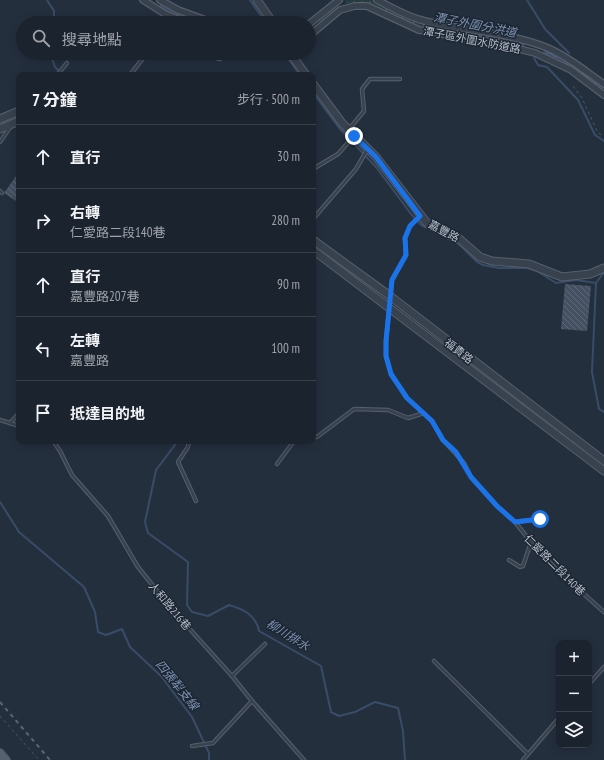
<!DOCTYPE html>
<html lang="zh-TW">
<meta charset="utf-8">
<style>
body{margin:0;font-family:"PT Sans Narrow","Noto Sans TC",sans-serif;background:#242b36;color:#f1f3f6}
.controls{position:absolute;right:12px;bottom:12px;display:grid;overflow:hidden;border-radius:8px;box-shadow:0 2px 10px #0003}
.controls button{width:36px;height:36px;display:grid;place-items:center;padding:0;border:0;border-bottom:1px solid #39404a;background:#1b232e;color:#f1f3f6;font:20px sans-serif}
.stop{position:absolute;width:12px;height:12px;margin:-9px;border:3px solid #1a73e8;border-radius:50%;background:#fff}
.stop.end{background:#1a73e8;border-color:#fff;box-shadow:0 1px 4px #0008}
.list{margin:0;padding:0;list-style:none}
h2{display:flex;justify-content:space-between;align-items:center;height:52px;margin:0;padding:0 16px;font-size:17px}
h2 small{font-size:13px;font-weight:400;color:#a0a4aa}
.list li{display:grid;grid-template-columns:26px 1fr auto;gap:12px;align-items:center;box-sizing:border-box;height:64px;padding:0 16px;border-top:1px solid #39404a}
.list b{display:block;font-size:15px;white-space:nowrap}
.list p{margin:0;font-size:13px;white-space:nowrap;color:#a0a4aa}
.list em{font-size:13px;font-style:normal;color:#a0a4aa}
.icon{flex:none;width:22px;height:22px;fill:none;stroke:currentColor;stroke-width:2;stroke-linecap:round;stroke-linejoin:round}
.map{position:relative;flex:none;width:604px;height:760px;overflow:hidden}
.search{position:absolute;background:#1b232e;box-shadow:0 2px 10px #0003;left:16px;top:16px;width:300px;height:44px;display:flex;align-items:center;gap:10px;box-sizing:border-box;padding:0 14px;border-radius:22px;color:#a0a4aa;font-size:15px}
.panel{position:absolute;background:#1b232e;box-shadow:0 2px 10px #0003;left:16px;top:72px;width:300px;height:372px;border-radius:8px}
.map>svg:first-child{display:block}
.grass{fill:url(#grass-dots)}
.water{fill:url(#water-waves)}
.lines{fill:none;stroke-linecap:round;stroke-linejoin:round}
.stream{stroke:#394c67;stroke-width:2}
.building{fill:url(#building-back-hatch)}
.service-casing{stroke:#565f6c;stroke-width:4.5}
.minor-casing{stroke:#565f6c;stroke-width:8}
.tertiary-casing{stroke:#565f6c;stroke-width:9}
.primary-casing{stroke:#414a57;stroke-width:10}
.path{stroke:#44595c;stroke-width:1;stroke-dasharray:3 3;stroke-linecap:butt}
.service{stroke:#38414e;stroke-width:2.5}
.minor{stroke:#38414e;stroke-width:5.5}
.tertiary{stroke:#38414e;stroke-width:7}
.primary{stroke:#56606e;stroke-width:8}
.rail{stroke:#5a6575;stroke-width:2;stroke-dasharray:4 4;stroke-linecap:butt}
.route{stroke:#1a73e8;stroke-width:5}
.labels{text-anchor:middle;stroke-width:3;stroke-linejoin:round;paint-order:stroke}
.street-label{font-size:11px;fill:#b4bcc9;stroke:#1d2633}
.water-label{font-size:12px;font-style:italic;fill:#7c92b1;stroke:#1d2633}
</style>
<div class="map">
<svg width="604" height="760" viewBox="0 0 604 760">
<defs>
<pattern id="grass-dots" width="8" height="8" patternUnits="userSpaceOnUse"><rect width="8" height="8" fill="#263c3f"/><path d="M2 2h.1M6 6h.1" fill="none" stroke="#435659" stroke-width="1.8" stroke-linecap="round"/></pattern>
<pattern id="water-waves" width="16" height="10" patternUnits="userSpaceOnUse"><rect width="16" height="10" fill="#394c67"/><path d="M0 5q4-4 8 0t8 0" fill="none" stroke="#53647b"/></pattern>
<pattern id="building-back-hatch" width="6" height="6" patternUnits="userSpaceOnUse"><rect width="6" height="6" fill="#455162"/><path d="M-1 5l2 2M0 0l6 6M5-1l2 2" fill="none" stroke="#5d6877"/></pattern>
</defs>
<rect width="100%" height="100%" fill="#242f3e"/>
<g class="grass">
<path d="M347 0H373L422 22 421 28 358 4 347 5 346 1Z"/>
<path d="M337 5 339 8 321 23 319 22 318 19Z"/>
</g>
<g class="water">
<path d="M162 3 209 23C191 23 174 18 158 8Z"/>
<path d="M423 23 525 42 524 48 422 28Z"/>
<path d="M544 48 563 57 604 86 603 92 568 66 543 54Z"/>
</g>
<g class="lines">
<g class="stream">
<path d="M47 0 54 11V23"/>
<path d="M250 0 266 23"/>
<path d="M527 0 545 29 569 53"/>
<path d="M50 53 55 67 63 75"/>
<path d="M287 57 300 75"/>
<path d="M534 58 538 65 547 67 578 100 595 135 604 141"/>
<path d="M313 93 340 129 376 167 411 214 421 225 459 244 477 262 483 265 499 268H527L537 271 556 283 576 280 596 283 592 372 599 409 604 412"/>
<path d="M596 283 604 272"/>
<path d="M178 441 156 470 145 522 148 533 188 562 187 605 192 612 208 616 229 605C243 609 256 615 259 631L321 666 331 712 339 716 355 712 375 702 398 708 403 731 405 760"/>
<path d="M0 502 19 532 84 587 95 612 98 632 106 635 122 629 130 647 161 676 192 717 209 753V760"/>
</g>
</g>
<g class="building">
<path d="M19 172V203L4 193Z"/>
<path d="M565 284 591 286 587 331 561 329Z"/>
</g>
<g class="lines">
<g class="service-casing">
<g id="service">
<path d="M201 53 220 59"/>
<path d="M57 75 67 63"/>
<path d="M130 75 147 53"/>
<path d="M350 128 364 111 362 89 370 79H400"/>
<path d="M0 142 11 126"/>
<path d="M313 169 338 154 354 136"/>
<path d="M0 191 2 193"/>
<path d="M420 216 410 226 405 238 406 255 392 280 386 341V356L391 374 407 398 432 421 443 440 464 463 471 477 497 506 515 522 531 542 556 569 604 612"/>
<path d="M313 219 356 169 367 150"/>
<path d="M0 420 19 426"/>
<path d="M10 423 19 413"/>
<path d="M313 437H317L354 409 388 410 408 418 424 413"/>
<path d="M53 441 60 451 72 475 108 516 138 567 170 607 232 676 252 701 304 760"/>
<path d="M189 441 188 447 178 462 196 501"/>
<path d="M277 464 294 441H296"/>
<path d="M515 522 540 519"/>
<path d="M509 560 520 567 523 566 531 542"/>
<path d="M434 661 528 754"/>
<path d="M232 676 265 644"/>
<path d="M589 684 604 667"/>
<path d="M192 746 213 743 252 701"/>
<path d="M523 760 559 718"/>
</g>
</g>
<g class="minor-casing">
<g id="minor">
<path d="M143 0 165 14 187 23"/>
<path d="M160 0 178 10 214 23"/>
<path d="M377 0C393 8 407 17 425 21 465 31 508 32 548 48 569 57 585 71 604 84"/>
<path d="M309 24 339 0"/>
<path d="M309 36 340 10 355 6H367L419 30 496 43 535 53 571 70 604 95"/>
<path d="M268 53 278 55 286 53"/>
</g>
</g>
<g class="tertiary-casing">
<g id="tertiary">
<path d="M257 0 273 23"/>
<path d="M290 53 306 75"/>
<path d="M313 84 342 123 376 157 426 222 457 237 480 257 492 261 529 264 562 277 590 274 604 268"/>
<path d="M0 119 19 111"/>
<path d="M0 129 19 121"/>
<path d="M313 240 390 296 604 461"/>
<path d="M313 250 604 471"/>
</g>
</g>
<g class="primary-casing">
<path id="primary" d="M0 753 6 760"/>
</g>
<g class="path">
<path d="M573 86 582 98 598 133 604 136"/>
<path d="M0 716 39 760"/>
</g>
<use href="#service" class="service"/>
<use href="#minor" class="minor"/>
<use href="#tertiary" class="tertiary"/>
<use href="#primary" class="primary"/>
<path class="rail" d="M0 702 50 760"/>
</g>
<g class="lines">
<path class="route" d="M354 136 376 157 420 216 410 226 405 238 406 255 392 280 386 341V356L391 374 407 398 432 421 443 440 456 452 471 477 497 506 515 522 540 519"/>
</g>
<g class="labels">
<g class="street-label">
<text transform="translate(472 40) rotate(11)" y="4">潭子區外圍水防道路</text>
<text transform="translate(444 231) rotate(28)" y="4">嘉豐路</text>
<text transform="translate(459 351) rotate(38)" y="4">福貴路</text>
<text transform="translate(555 565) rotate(45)" y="4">仁愛路二段140巷</text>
<text transform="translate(170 606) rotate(50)" y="4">人和路216巷</text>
</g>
<g class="water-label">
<text transform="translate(475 25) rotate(11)" y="4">潭子外圍分洪道</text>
<text transform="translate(288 635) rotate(32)" y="4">柳川排水</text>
<text transform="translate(177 685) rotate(51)" y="4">四張犁支線</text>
</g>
</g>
</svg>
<div class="controls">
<button>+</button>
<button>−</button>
<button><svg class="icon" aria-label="layers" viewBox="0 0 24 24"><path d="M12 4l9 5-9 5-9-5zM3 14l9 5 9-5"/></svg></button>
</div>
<div class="stop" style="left:540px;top:519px"></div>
<div class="stop end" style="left:354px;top:136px"></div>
<div class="search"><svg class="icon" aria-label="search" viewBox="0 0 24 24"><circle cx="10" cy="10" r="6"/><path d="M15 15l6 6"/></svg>搜尋地點</div>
<section class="panel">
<h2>7 分鐘<small>步行 · 500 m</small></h2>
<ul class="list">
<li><svg class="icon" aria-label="ahead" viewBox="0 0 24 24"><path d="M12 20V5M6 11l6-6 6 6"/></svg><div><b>直行</b></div><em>30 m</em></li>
<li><svg class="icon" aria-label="right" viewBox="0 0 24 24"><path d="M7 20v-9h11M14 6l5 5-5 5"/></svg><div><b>右轉</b><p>仁愛路二段140巷</p></div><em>280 m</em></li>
<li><svg class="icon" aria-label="ahead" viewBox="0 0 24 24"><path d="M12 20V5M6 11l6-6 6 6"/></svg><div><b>直行</b><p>嘉豐路207巷</p></div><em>90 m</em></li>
<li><svg class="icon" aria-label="left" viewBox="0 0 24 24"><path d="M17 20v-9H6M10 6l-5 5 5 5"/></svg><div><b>左轉</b><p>嘉豐路</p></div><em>100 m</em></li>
<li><svg class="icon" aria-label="arrive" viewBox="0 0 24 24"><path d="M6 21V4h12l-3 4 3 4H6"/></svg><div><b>抵達目的地</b></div></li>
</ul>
</section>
</div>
